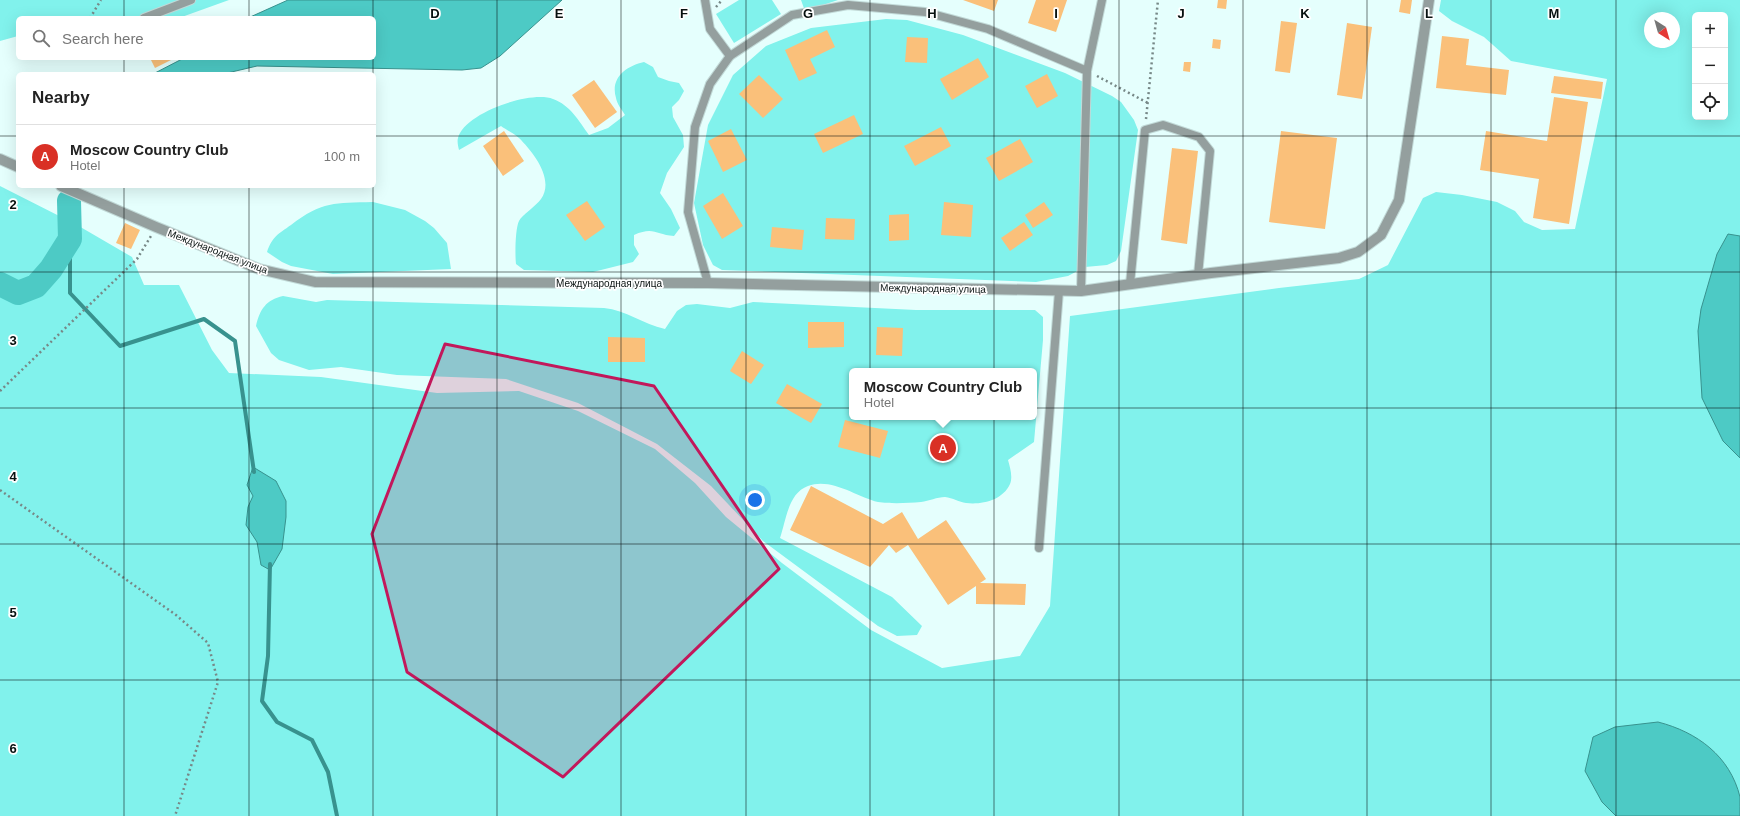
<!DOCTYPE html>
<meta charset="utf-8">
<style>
body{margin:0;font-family:Helvetica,sans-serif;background:#f2f2f2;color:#222}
.controls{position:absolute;right:12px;top:12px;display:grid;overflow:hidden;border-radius:6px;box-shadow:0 4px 16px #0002}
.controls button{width:36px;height:36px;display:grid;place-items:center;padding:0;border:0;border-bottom:1px solid #e0e0e0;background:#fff;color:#222;font:20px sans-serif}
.compass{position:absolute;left:1644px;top:12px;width:36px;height:36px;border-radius:50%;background:#fff;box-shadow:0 4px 16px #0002;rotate:143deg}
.you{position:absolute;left:755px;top:500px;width:14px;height:14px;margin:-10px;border:3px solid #fff;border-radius:50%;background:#1a73e8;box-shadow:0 0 0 6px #1a73e833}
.badge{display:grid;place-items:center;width:26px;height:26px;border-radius:50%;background:#d93025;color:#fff;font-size:13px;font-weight:700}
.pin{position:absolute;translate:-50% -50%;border:2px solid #fff;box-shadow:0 1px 4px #0006}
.popup{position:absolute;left:849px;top:368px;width:188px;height:52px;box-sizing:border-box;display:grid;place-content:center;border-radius:6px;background:#fff;filter:drop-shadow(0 1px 3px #0005);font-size:13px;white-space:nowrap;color:#767676}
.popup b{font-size:15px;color:#222}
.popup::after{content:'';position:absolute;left:50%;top:100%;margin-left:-8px;border:8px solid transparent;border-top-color:#fff}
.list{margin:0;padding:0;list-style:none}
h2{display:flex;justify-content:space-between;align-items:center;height:52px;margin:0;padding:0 16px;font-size:17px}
h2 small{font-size:13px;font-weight:400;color:#767676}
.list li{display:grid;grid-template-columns:26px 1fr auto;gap:12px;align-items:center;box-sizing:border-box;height:64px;padding:0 16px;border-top:1px solid #e0e0e0}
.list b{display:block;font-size:15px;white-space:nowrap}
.list p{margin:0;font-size:13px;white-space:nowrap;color:#767676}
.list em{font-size:13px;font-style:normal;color:#767676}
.icon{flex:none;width:22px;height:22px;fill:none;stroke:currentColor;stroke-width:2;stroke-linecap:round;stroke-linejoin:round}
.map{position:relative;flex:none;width:1740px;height:816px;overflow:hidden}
.search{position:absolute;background:#fff;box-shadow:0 4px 16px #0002;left:16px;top:16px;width:360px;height:44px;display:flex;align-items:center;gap:10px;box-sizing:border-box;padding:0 14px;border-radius:6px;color:#767676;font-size:15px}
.panel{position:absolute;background:#fff;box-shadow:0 4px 16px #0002;left:16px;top:72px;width:360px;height:116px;border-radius:6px}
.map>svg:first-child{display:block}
.green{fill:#81f2ec;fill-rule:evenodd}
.water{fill:#4dcac5;stroke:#38928e}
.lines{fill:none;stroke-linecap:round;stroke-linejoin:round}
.stream{stroke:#38928e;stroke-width:4}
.river{stroke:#4dcac5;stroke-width:24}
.building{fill:#fac07a}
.service-casing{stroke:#c1d9d7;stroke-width:10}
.minor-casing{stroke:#c1d9d7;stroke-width:12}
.path{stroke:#778887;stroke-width:2.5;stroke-dasharray:2 3;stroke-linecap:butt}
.service{stroke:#949f9e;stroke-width:8}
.minor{stroke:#949f9e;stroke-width:10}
.marked{fill:#c2185b;fill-opacity:0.2;stroke:#c2185b;stroke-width:3;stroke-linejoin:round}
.grid{fill:none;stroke:#07100f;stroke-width:1;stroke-opacity:0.55}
.labels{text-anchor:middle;stroke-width:3.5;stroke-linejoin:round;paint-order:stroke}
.street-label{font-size:10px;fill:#07100f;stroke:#fff}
.grid-label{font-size:13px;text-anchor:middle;font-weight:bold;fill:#07100f;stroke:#fff;stroke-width:3.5;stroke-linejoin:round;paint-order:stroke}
</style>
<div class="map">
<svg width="1740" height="816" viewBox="0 0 1740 816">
<rect width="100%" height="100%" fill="#e5fffd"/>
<g class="green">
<path d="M0 0H229L179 18H18V36L0 41Z"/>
<path d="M739 0H772L781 14 734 43 716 14Z"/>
<path d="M801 0H838L805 11Z"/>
<path d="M1441 0H1740V816H0V186L77 225 132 257 144 285H179L212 350 229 373 321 377 437 393 519 391 578 411 655 449 695 483 726 517 782 563 871 630 942 668 1020 656 1050 606 1070 316 1279 288 1359 279 1388 265 1423 198 1436 192 1462 195 1497 202 1515 211 1524 222 1542 230 1575 229 1607 79 1511 61 1484 37 1452 21 1439 11ZM1695 15H1725V117H1695ZM1650 18H1674V42H1650Z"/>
<path d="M886 19 907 20 963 35 1065 73 1112 96 1121 102 1134 120 1138 130 1121 251 1116 261 1107 265 1085 267 1068 276 1036 282 722 270 713 265 703 245 694 203 708 125 733 75 766 46 811 28Z"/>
<path d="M644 62 653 67 658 77 669 81 679 83 684 91 679 100 672 107 673 117 683 135 684 147 667 173 660 193 671 209 680 228 674 236C656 235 654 226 634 235V245L639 254 633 262 593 272 524 270 516 264C515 256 515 229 519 221 522 215 536 206 541 199 555 179 533 152 519 138 514 133 506 130 501 126L459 150C458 146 457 141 458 138 464 113 531 90 553 99 570 105 579 121 589 135L608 128 625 115C622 110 617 104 616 98 610 78 626 66 644 62Z"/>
<path d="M373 202 405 210 425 221 434 228 447 243 451 269 333 274 291 266 282 262 267 252C272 237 278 234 291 225 322 201 335 203 373 202Z"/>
<path d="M283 296 316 302 327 300 604 308C626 310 643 324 665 329L677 311 686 305 697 304 730 308 753 302 916 310H1035L1043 317V340L1034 442 1008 460C1010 467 1013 477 1010 484 1003 500 982 505 966 503 959 502 953 498 945 497 937 497 929 501 921 502 908 503 892 504 878 502 857 497 831 477 808 486 788 493 786 521 780 538L892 597 922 626 917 635 897 636 878 626 763 541 711 486 657 444 578 403 506 379 397 375 341 367 309 370 279 360 271 353 256 326C260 309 266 300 283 296ZM852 371H1034V417H852Z"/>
</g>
<g class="water">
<path d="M288 0H562L500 56 481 68 462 70 257 66 223 74H153L184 58H374V18H248Z"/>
<path d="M1728 234 1740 236V458L1723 441 1702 398 1698 331 1701 309 1717 254Z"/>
<path d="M253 467 276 481 286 501V517L282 549 270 570 261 565 257 542 246 525 248 507 253 496 247 485Z"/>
<path d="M1658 722C1697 732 1730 756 1740 797 1740 803 1740 810 1740 816H1616L1602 802 1585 771 1593 737 1615 727Z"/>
</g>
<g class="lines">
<g class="stream">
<path d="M70 239V293L120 346 204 319 235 341 254 472"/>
<path d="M270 564 268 656 262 701 277 722 312 740 328 772 337 816"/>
</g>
<path class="river" d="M0 284 18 293 36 286 51 269 70 239 69 201"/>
</g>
<g class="building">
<path d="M963 0H998L994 11Z"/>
<path d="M1036 0H1067L1056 32 1028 23Z"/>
<path d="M1218 0H1227L1226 9 1217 8Z"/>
<path d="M1401 0H1412L1410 14 1399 12Z"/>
<path d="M1281 21 1297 23 1290 73 1275 71Z"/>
<path d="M1347 23 1372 27 1362 99 1337 95Z"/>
<path d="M827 30 835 47 810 59 817 73 799 81 785 50Z"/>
<path d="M1442 36 1469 39 1466 65 1509 70 1506 95 1436 88Z"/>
<path d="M907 37 928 38 927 63 905 62Z"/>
<path d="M1213 39 1221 40 1220 49 1212 48Z"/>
<path d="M150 58H175L155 68Z"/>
<path d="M978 58 989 77 952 100 940 79Z"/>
<path d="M1184 62H1191L1190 72 1183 71Z"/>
<path d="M1047 74 1058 96 1037 108 1025 86Z"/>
<path d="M759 75 783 99 763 118 739 94Z"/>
<path d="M1554 76 1603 82 1601 99 1551 93Z"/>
<path d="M594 80 617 112 595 128 572 95Z"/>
<path d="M1554 97 1588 102 1569 224 1533 218 1539 179 1480 170 1486 131 1547 141Z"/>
<path d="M854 115 863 134 823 153 814 134Z"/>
<path d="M941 127 951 146 915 166 904 146Z"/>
<path d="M731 129 747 160 723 172 708 141Z"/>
<path d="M504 131 524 161 503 176 483 146Z"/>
<path d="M1281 131 1337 138 1325 229 1269 222Z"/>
<path d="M1020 139 1033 162 999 181 986 158Z"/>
<path d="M1172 148 1198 151 1187 244 1161 240Z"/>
<path d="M723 193 743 226 722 239 703 206Z"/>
<path d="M587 201 605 227 585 241 566 215Z"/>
<path d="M944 202 973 205 971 237 941 235Z"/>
<path d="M1044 202 1053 215 1033 228 1025 215Z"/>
<path d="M909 214V240L889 241V215Z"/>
<path d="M826 218 855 219 854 240 825 239Z"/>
<path d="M1024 222 1033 235 1010 251 1001 238Z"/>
<path d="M125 223 140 230 131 249 116 243Z"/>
<path d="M772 227 804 230 802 250 770 247Z"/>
<path d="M808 322H844V347L808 348Z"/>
<path d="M877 327 903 328 902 356 876 355Z"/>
<path d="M608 337 645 338V362H608Z"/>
<path d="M742 351 764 365 751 384 730 371Z"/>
<path d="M787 384 822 404 811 423 776 403Z"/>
<path d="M845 420 888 431 880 458 838 447Z"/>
<path d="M811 486 883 524 902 512 918 539 946 520 986 579 980 583 1026 584 1025 605 976 604V586L948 605 908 545 896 553 889 545 870 567 790 530Z"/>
</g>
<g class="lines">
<g class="service-casing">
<g id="service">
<path d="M705 0 710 29 730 56"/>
<path d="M144 18 191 0"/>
<path d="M708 283 688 212 695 127 710 84 730 56 792 15 848 5 925 12 988 29 1087 71"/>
<path d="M1130 284 1145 130 1163 125 1199 137 1210 151 1198 275"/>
<path d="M1081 291 1087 71 1102 0"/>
<path d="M1039 548 1059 291"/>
</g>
</g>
<g class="minor-casing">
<g id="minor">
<path d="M0 159 18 167"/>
<path d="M61 186 156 227 259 269 315 282 708 283 1081 291 1211 273 1339 258 1358 252 1381 235 1399 200 1429 0"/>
</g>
</g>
<g class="path">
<path d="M716 7 722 0"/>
<path d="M90 18 101 0"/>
<path d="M1097 76 1148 103"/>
<path d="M1146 119 1158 0"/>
<path d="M0 391 137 259 151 236"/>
<path d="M0 490 176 615 208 643 218 682 175 816"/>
</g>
<use href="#service" class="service"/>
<use href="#minor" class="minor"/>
</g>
<path class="marked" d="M445 344 654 386 779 569 563 777 407 672 372 534Z"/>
<path class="grid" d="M124 0V18M249 0V18M373 0V18M497 0V816M621 0V816M746 0V816M870 0V816M994 0V816M1119 0V816M1243 0V816M1367 0V816M1491 0V816M1616 0V816M124 58V74M249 58V74M373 58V74M0 136H18M374 136H1740M124 186V816M249 186V816M373 186V816M0 272H1740M0 408H1740M0 544H1740M0 680H1740"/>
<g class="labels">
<g class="street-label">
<text transform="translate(218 251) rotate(21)" y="4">Международная улица</text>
<text x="609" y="287">Международная улица</text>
<text transform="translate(933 288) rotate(1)" y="4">Международная улица</text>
</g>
</g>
<g class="grid-label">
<text x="435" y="18">D</text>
<text x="559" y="18">E</text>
<text x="684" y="18">F</text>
<text x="808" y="18">G</text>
<text x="932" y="18">H</text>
<text x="1056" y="18">I</text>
<text x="1181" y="18">J</text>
<text x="1305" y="18">K</text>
<text x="1429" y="18">L</text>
<text x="1554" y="18">M</text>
<text x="13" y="209">2</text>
<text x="13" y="345">3</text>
<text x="13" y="481">4</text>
<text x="13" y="617">5</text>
<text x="13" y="753">6</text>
</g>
</svg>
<div class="controls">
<button>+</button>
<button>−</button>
<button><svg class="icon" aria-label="locate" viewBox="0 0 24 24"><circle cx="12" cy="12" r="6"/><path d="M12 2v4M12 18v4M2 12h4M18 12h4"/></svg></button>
</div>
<svg class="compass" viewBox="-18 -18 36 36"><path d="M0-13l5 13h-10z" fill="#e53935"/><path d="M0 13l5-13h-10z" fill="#767676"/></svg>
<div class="you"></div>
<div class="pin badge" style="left:943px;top:448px">A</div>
<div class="popup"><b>Moscow Country Club</b>Hotel</div>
<div class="search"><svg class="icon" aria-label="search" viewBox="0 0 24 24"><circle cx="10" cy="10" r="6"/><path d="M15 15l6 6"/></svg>Search here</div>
<section class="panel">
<h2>Nearby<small></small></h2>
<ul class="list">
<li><span class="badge">A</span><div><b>Moscow Country Club</b><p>Hotel</p></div><em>100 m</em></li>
</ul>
</section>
</div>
